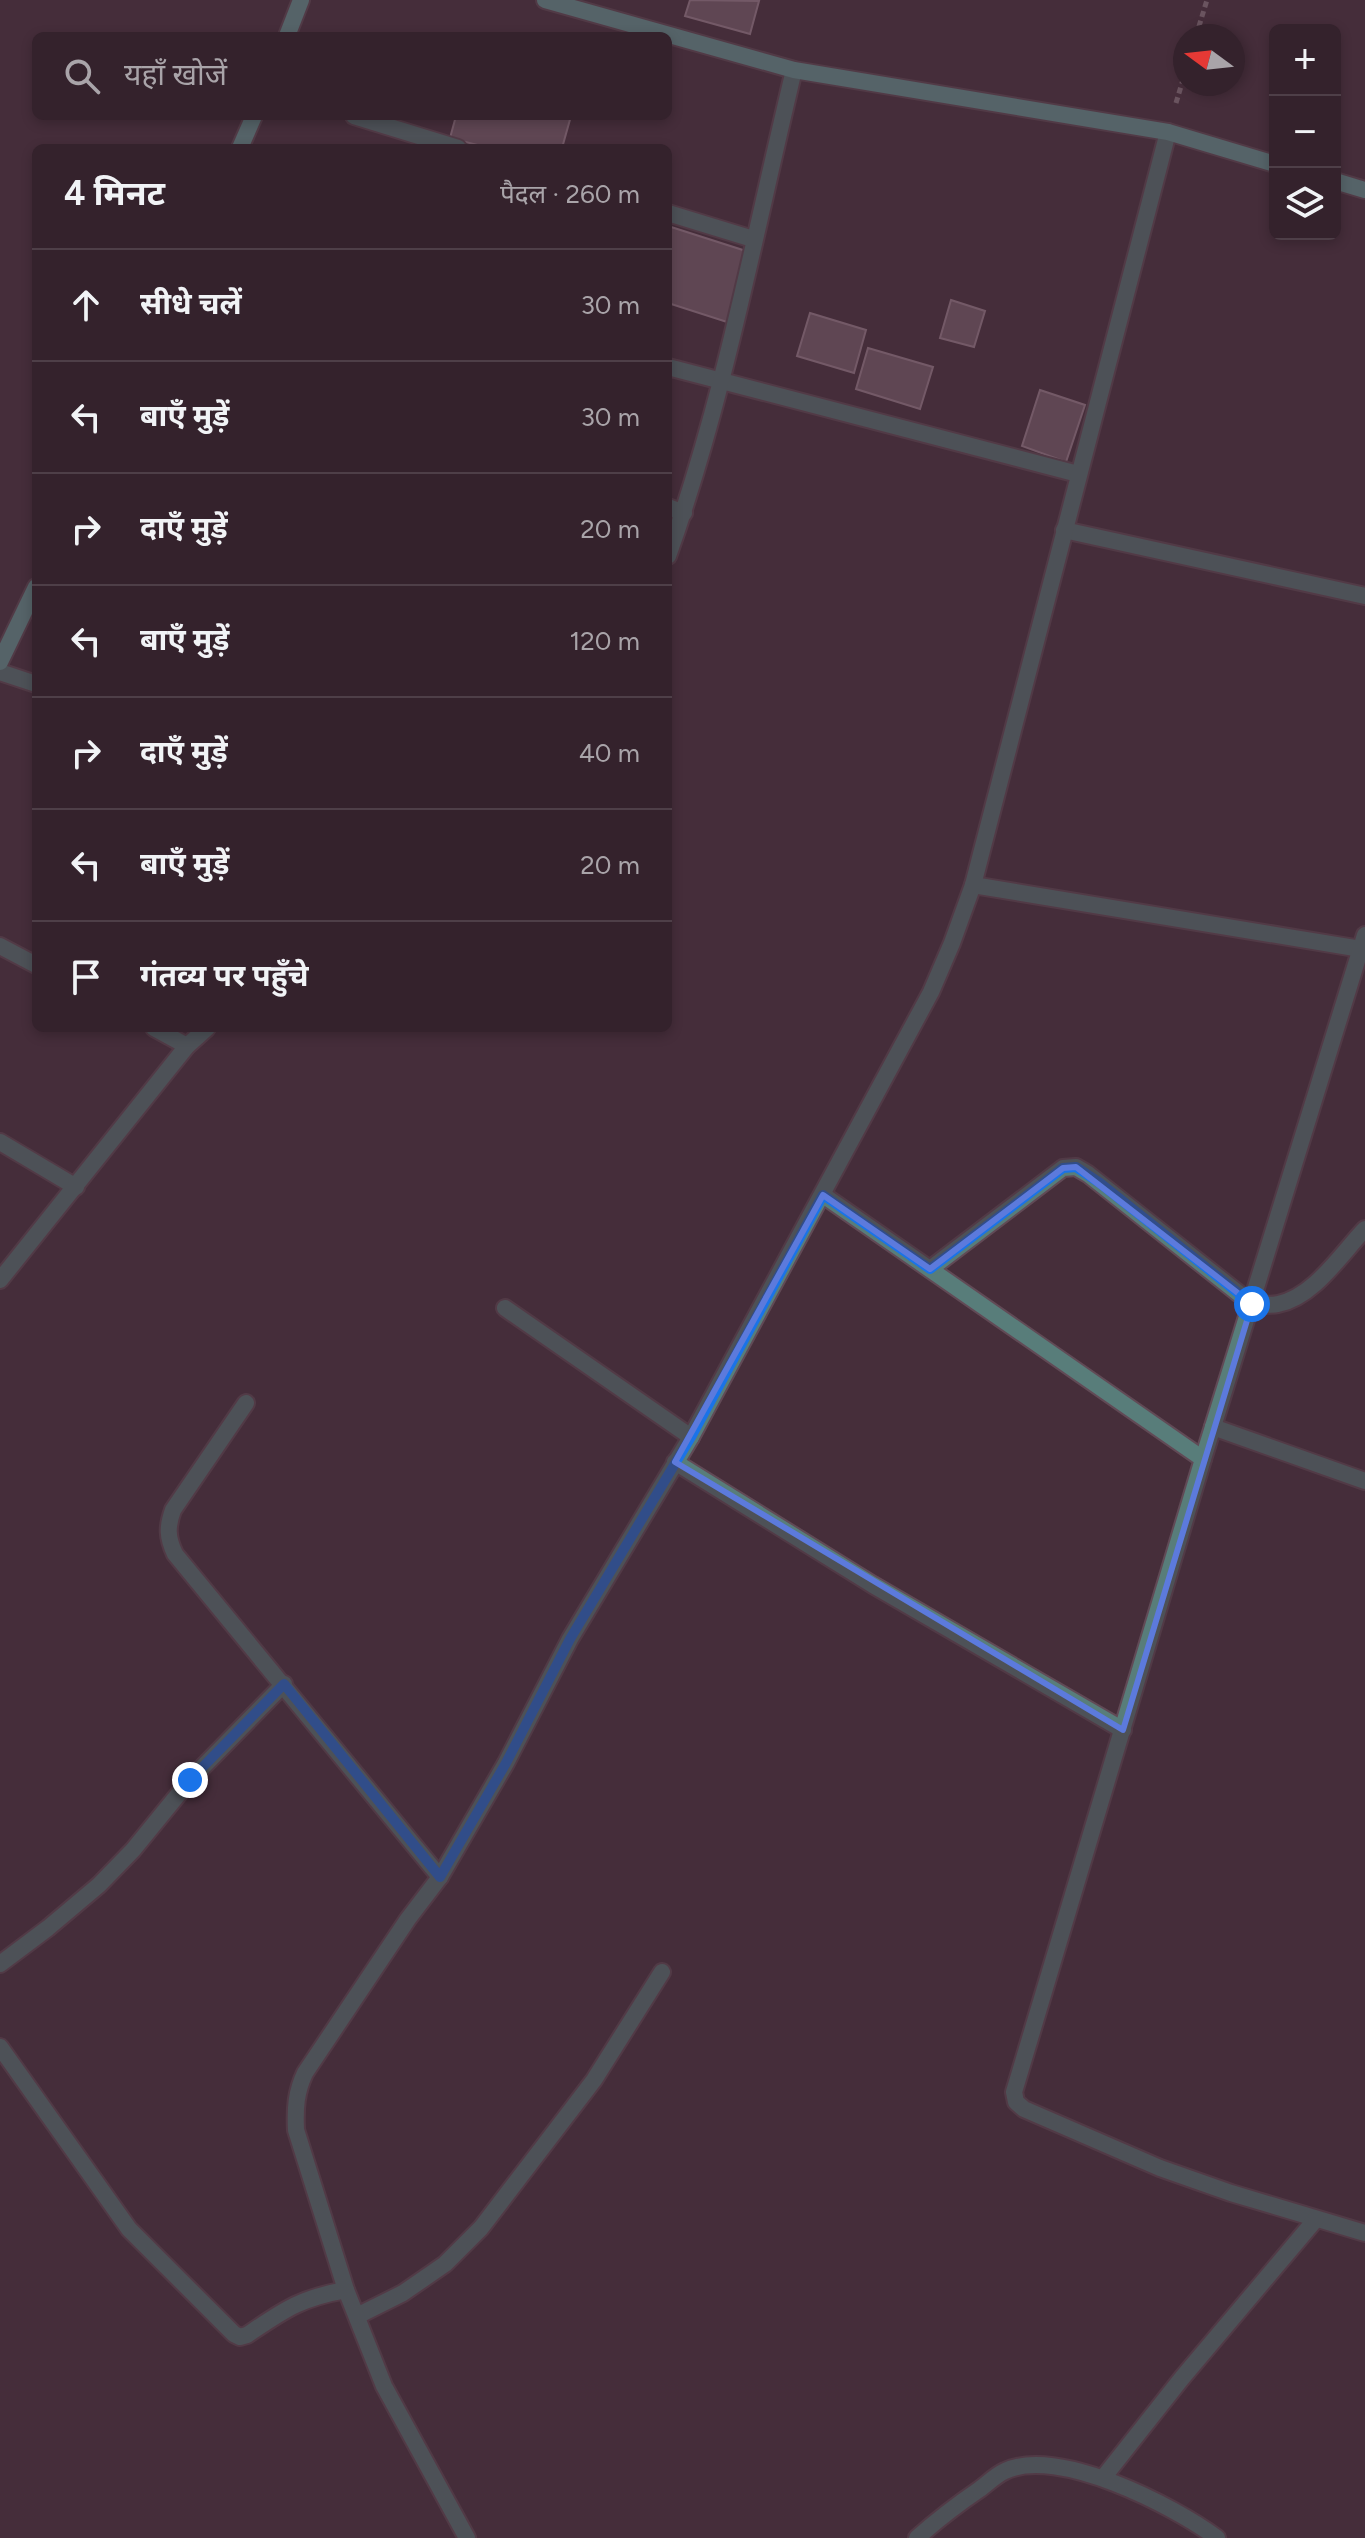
<!DOCTYPE html>
<html lang="hi">
<meta charset="utf-8">
<style>
body{margin:0;font-family:Figtree,"Noto Sans Devanagari",sans-serif;background:#3c2a34;color:#f1f3f6}
.controls{position:absolute;right:24px;top:24px;display:grid;overflow:hidden;border-radius:12px;box-shadow:0 4px 12px #0003}
.controls button{width:72px;height:72px;display:grid;place-items:center;padding:0;border:0;border-bottom:2px solid #4e3f48;background:#34222c;color:#f1f3f6;font:40px sans-serif}
.compass{position:absolute;left:1173px;top:24px;width:72px;height:72px;border-radius:50%;background:#34222c;box-shadow:0 4px 12px #0003;rotate:285deg}
.stop{position:absolute;width:24px;height:24px;margin:-18px;border:6px solid #1a73e8;border-radius:50%;background:#fff}
.stop.end{background:#1a73e8;border-color:#fff;box-shadow:0 2px 8px #0008}
.list{margin:0;padding:0;list-style:none}
h2{display:flex;justify-content:space-between;align-items:center;height:104px;margin:0;padding:0 32px;font-size:34px}
h2 small{font-size:26px;font-weight:400;color:#a9a4a9}
.list li{display:grid;grid-template-columns:52px 1fr auto;gap:24px;align-items:center;box-sizing:border-box;height:112px;padding:0 32px;border-top:2px solid #4e3f48}
.list b{display:block;font-size:30px;white-space:nowrap}
.list em{font-size:26px;font-style:normal;color:#a9a4a9}
.icon{flex:none;width:44px;height:44px;fill:none;stroke:currentColor;stroke-width:2;stroke-linecap:round;stroke-linejoin:round}
.map{position:relative;flex:none;width:1365px;height:2538px;overflow:hidden}
.search{position:absolute;background:#34222c;box-shadow:0 4px 12px #0003;left:32px;top:32px;width:640px;height:88px;display:flex;align-items:center;gap:20px;box-sizing:border-box;padding:0 28px;border-radius:12px;color:#a9a4a9;font-size:30px}
.panel{position:absolute;background:#34222c;box-shadow:0 4px 12px #0003;left:32px;top:144px;width:640px;height:888px;border-radius:12px}
.map>svg:first-child{display:block}
.building{fill:#7f6471;stroke:#ac8f9d;stroke-width:2}
.lines{fill:none;stroke-linecap:round;stroke-linejoin:round}
.street-casing{stroke:#614a56;stroke-width:20}
.secondary-casing{stroke:#614a56;stroke-width:20}
.path{stroke:#97838d;stroke-width:5;stroke-dasharray:6 4;stroke-linecap:butt}
.street{stroke:#587d7a;stroke-width:16}
.secondary{stroke:#68a49f;stroke-width:16}
.route{stroke:#1a73e8;stroke-width:10}
.marked{fill:none;stroke:#5c7adc;stroke-width:6;stroke-linejoin:round}
</style>
<div class="map">
<svg width="1365" height="2538" viewBox="0 0 1365 2538">
<rect width="100%" height="100%" fill="#462e3a"/>
<g class="building">
<path d="M690 0 759 1 750 34 685 16Z"/>
<path d="M456 116H571L562 148H489L450 138Z"/>
<path d="M668 226 749 252 727 322 668 303Z"/>
<path d="M951 300 985 311 974 347 940 338Z"/>
<path d="M810 313 866 330 854 373 797 356Z"/>
<path d="M868 348 933 367 920 409 856 389Z"/>
<path d="M1040 390 1085 405 1066 462 1022 446Z"/>
</g>
<g class="lines">
<g class="street-casing">
<g id="street">
<path d="M354 116 458 148"/>
<path d="M668 213 753 239"/>
<path d="M668 367 1078 474"/>
<path d="M668 507 684 513"/>
<path d="M1064 530 1365 596"/>
<path d="M668 556C724 400 755 232 794 70"/>
<path d="M0 672 36 684"/>
<path d="M973 885 1361 949"/>
<path d="M1365 935 1203 1459 1014 2092 1016 2102 1024 2109 1160 2168 1231 2193 1365 2233"/>
<path d="M0 946 36 965"/>
<path d="M154 1028 187 1046"/>
<path d="M0 1142 76 1187"/>
<path d="M823 1195 1203 1459"/>
<path d="M930 1269 1063 1168 1076 1167 1088 1174 1252 1304C1261 1304 1270 1306 1278 1304 1314 1297 1341 1254 1365 1229"/>
<path d="M0 1280 187 1046 207 1028"/>
<path d="M505 1308 691 1437"/>
<path d="M246 1403 173 1510C167 1527 167 1537 175 1554L440 1877"/>
<path d="M1213 1427 1365 1481"/>
<path d="M675 1462 873 1585 1123 1730"/>
<path d="M0 1964 48 1928 99 1885 133 1850 190 1780 284 1684"/>
<path d="M0 2047 129 2229 234 2334 240 2337 247 2335C284 2310 300 2298 346 2290"/>
<path d="M357 2316 403 2293 445 2264 481 2228 594 2080 662 1972"/>
<path d="M1103 2478 1182 2378 1316 2219"/>
<path d="M467 2538 384 2386 346 2290 296 2130C295 2108 296 2092 305 2073L408 1919 440 1877 506 1763 570 1639 691 1437 931 992 952 943 973 885 1168 132"/>
<path d="M917 2538C937 2520 958 2504 980 2489 988 2483 996 2475 1005 2471 1058 2446 1174 2506 1217 2538"/>
</g>
</g>
<g class="secondary-casing">
<g id="secondary">
<path d="M545 0 794 70 1168 132 1275 164"/>
<path d="M287 36 301 0"/>
<path d="M240 148 254 116"/>
<path d="M1335 181 1365 190"/>
<path d="M0 662 36 587"/>
</g>
</g>
<g class="path">
<path d="M1196 36 1207 0"/>
<path d="M1176 103 1185 73"/>
</g>
<use href="#street" class="street"/>
<use href="#secondary" class="secondary"/>
</g>
<g class="lines">
<path class="route" d="M190 1780 284 1684 440 1877 506 1763 570 1639 691 1437 823 1195 930 1269 1063 1168 1076 1167 1100 1183 1252 1304"/>
</g>
<path d="M0 0H1365V2538H0ZM1076 1167 1252 1304 1123 1730 675 1462 823 1195 930 1269 1063 1168Z" fill="#462e3a" fill-opacity=".55" fill-rule="evenodd"/>
<path class="marked" d="M1076 1167 1252 1304 1123 1730 675 1462 823 1195 930 1269 1063 1168Z"/>
</svg>
<div class="controls">
<button>+</button>
<button>−</button>
<button><svg class="icon" aria-label="layers" viewBox="0 0 24 24"><path d="M12 4l9 5-9 5-9-5zM3 14l9 5 9-5"/></svg></button>
</div>
<svg class="compass" viewBox="-18 -18 36 36"><path d="M0-13l5 13h-10z" fill="#e53935"/><path d="M0 13l5-13h-10z" fill="#a9a4a9"/></svg>
<div class="stop" style="left:1252px;top:1304px"></div>
<div class="stop end" style="left:190px;top:1780px"></div>
<div class="search"><svg class="icon" aria-label="search" viewBox="0 0 24 24"><circle cx="10" cy="10" r="6"/><path d="M15 15l6 6"/></svg>यहाँ खोजें</div>
<section class="panel">
<h2>4 मिनट<small>पैदल · 260 m</small></h2>
<ul class="list">
<li><svg class="icon" aria-label="ahead" viewBox="0 0 24 24"><path d="M12 20V5M6 11l6-6 6 6"/></svg><div><b>सीधे चलें</b></div><em>30 m</em></li>
<li><svg class="icon" aria-label="left" viewBox="0 0 24 24"><path d="M17 20v-9H6M10 6l-5 5 5 5"/></svg><div><b>बाएँ मुड़ें</b></div><em>30 m</em></li>
<li><svg class="icon" aria-label="right" viewBox="0 0 24 24"><path d="M7 20v-9h11M14 6l5 5-5 5"/></svg><div><b>दाएँ मुड़ें</b></div><em>20 m</em></li>
<li><svg class="icon" aria-label="left" viewBox="0 0 24 24"><path d="M17 20v-9H6M10 6l-5 5 5 5"/></svg><div><b>बाएँ मुड़ें</b></div><em>120 m</em></li>
<li><svg class="icon" aria-label="right" viewBox="0 0 24 24"><path d="M7 20v-9h11M14 6l5 5-5 5"/></svg><div><b>दाएँ मुड़ें</b></div><em>40 m</em></li>
<li><svg class="icon" aria-label="left" viewBox="0 0 24 24"><path d="M17 20v-9H6M10 6l-5 5 5 5"/></svg><div><b>बाएँ मुड़ें</b></div><em>20 m</em></li>
<li><svg class="icon" aria-label="arrive" viewBox="0 0 24 24"><path d="M6 21V4h12l-3 4 3 4H6"/></svg><div><b>गंतव्य पर पहुँचे</b></div></li>
</ul>
</section>
</div>
